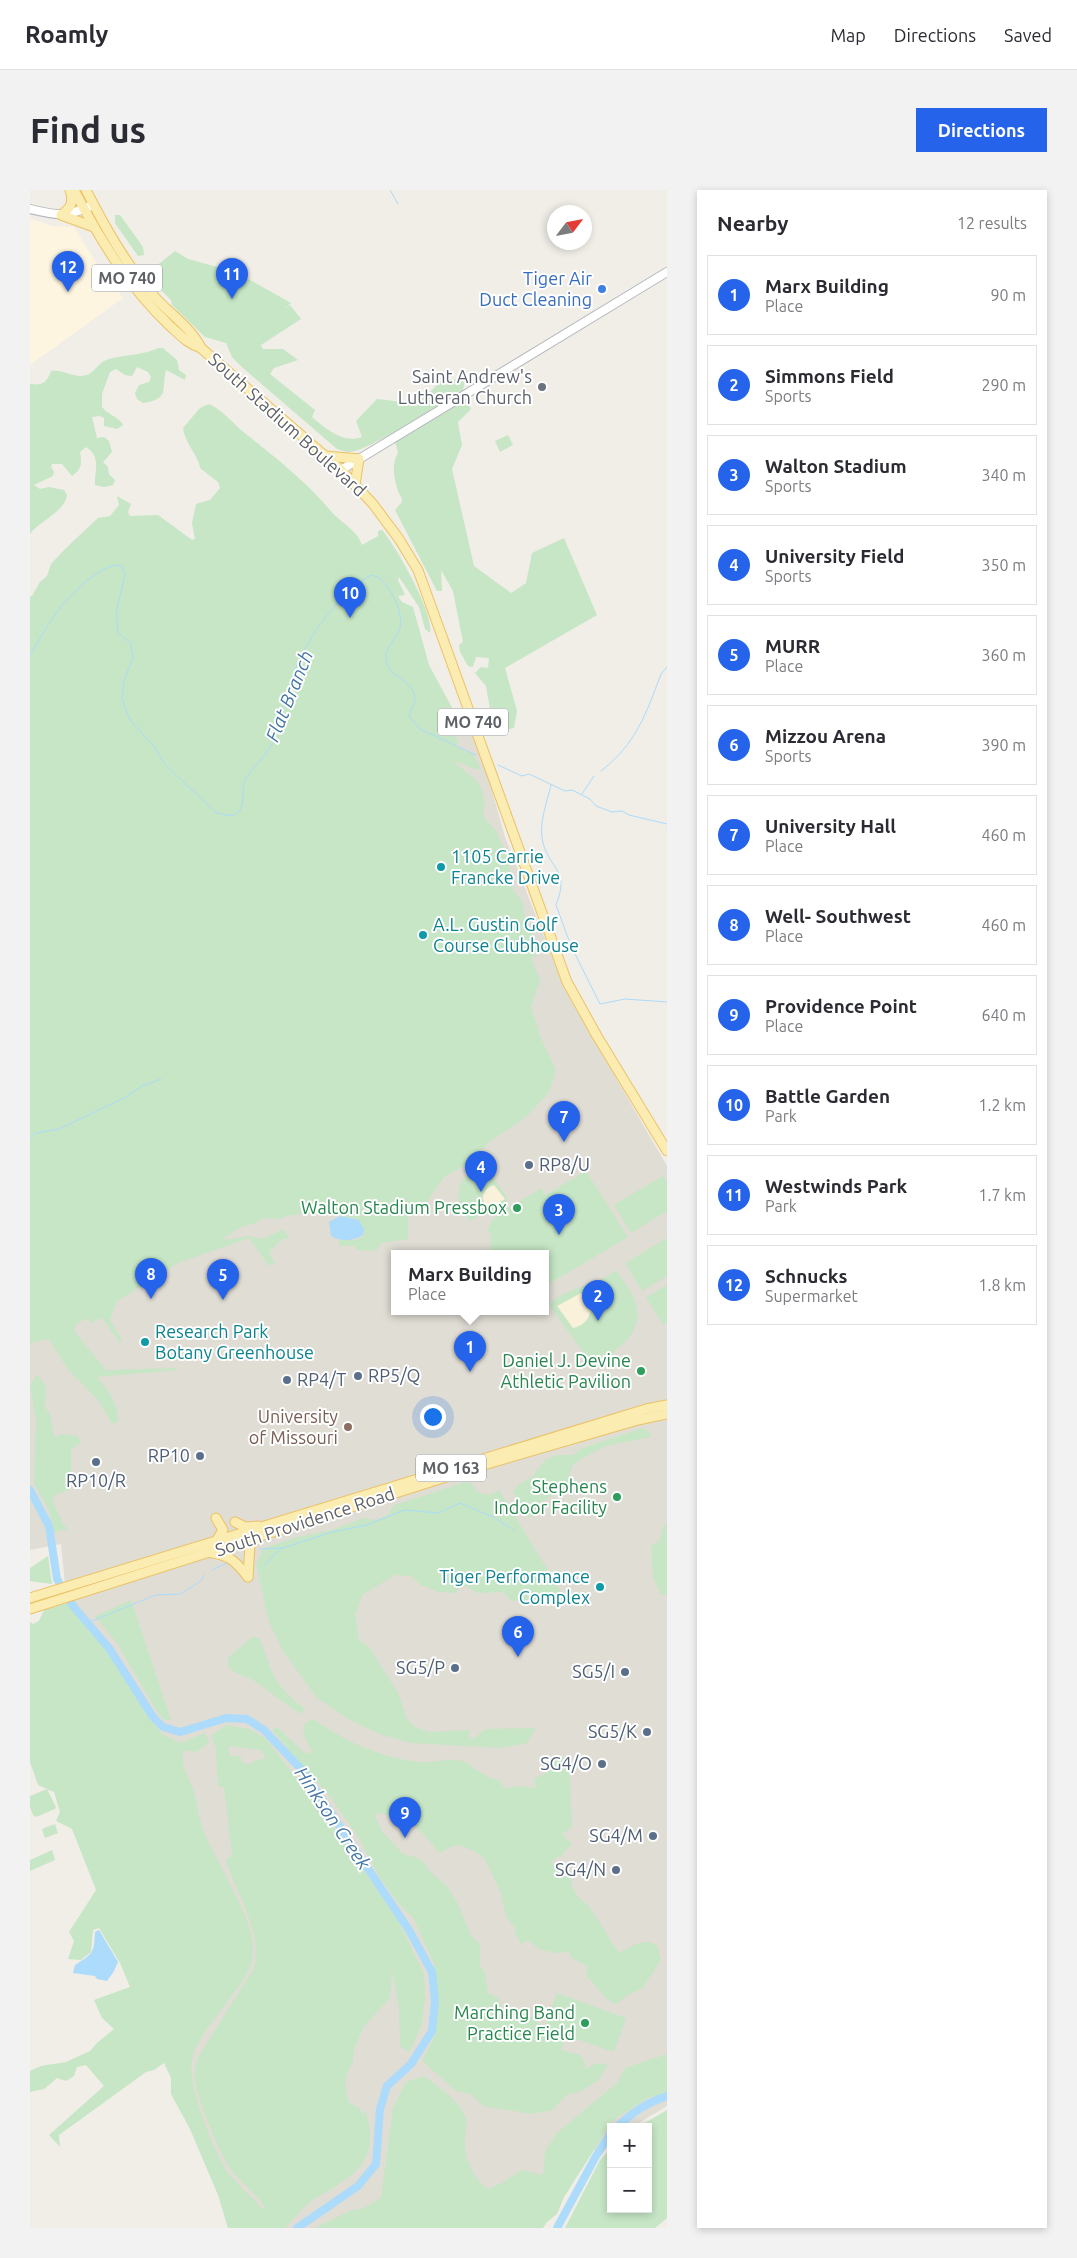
<!DOCTYPE html>
<meta charset="utf-8">
<style>
body{margin:0;font-family:Ubuntu,sans-serif;background:#f2f2f3;color:#2b2b33}
.controls{position:absolute;right:15px;bottom:15px;display:grid;overflow:hidden;border-radius:0px;box-shadow:0 2px 8px #0003}
.controls button{width:45px;height:45px;display:grid;place-items:center;padding:0;border:0;border-bottom:1px solid #e1e1e2;background:#fff;color:#2b2b33;font:25px sans-serif}
.compass{position:absolute;left:517px;top:15px;width:45px;height:45px;border-radius:50%;background:#fff;box-shadow:0 2px 8px #0003;rotate:58deg}
.you{position:absolute;left:402px;top:1226px;width:18px;height:18px;margin:-12px;border:4px solid #fff;border-radius:50%;background:#1a73e8;box-shadow:0 0 0 8px #1a73e833}
.badge{display:grid;place-items:center;width:32px;height:32px;border-radius:50%;background:#2563eb;color:#fff;font-size:16px;font-weight:700}
.pin{position:absolute;translate:-50% -41px;filter:drop-shadow(0 1px 2px #0008)}
.pin::after{content:'';position:absolute;top:26px;width:18px;height:15px;background:inherit;clip-path:polygon(0 0,100% 0,50% 100%)}
.popup{position:absolute;left:361px;top:1060px;width:158px;height:65px;box-sizing:border-box;display:grid;place-content:center;border-radius:0px;background:#fff;filter:drop-shadow(0 1px 4px #0005);font-size:16px;white-space:nowrap;color:#7c7c81}
.popup b{font-size:19px;color:#2b2b33}
.popup::after{content:'';position:absolute;left:50%;top:100%;margin-left:-10px;border:10px solid transparent;border-top-color:#fff}
.list{margin:0;padding:0;list-style:none}
h2{display:flex;justify-content:space-between;align-items:center;height:65px;margin:0;padding:0 20px;font-size:21px}
h2 small{font-size:16px;font-weight:400;color:#7c7c81}
.list li{display:grid;grid-template-columns:32px 1fr auto;gap:15px;align-items:center;box-sizing:border-box;height:80px;margin:0 10px 10px;padding:0 10px;border:1px solid #e1e1e2;border-radius:0px}
.list b{display:block;font-size:19px;white-space:nowrap}
.list p{margin:0;font-size:16px;white-space:nowrap;color:#7c7c81}
.list em{font-size:16px;font-style:normal;color:#7c7c81}
.map{position:relative;flex:none;width:637px;height:2038px;overflow:hidden;border-radius:0px}
header{display:flex;align-items:center;gap:30px;box-sizing:border-box;height:70px;padding:0 25px;background:#fff;border-bottom:1px solid #e1e1e2}
header strong{font-size:24px}
nav{display:flex;gap:28px;margin-inline-start:auto;font-size:18px}
.intro{display:flex;align-items:center;justify-content:space-between;box-sizing:border-box;height:120px;padding:0 30px}
h1{margin:0;font-size:35px}
.button{padding:12px 22px;border-radius:0px;background:#2563eb;color:#fff;font-size:18px;font-weight:700}
main{display:flex;gap:30px;padding:0 30px}
aside{flex:1;background:#fff;border-radius:0px;box-shadow:0 2px 8px #0003}
.map>svg:first-child{display:block}
.commercial{fill:#fdf5e0}
.education{fill:#e0ddd5;fill-rule:evenodd}
.green{fill:#c6e6c5;fill-rule:evenodd}
.sand{fill:#f9f1d9}
.water{fill:#acdbfb}
.lines{fill:none;stroke-linecap:round;stroke-linejoin:round}
.stream{stroke:#acdbfb;stroke-width:1}
.river{stroke:#acdbfb;stroke-width:8}
.secondary-casing{stroke:#b5b9be;stroke-width:10}
.primary-casing{stroke:#ecc165;stroke-width:11}
.secondary{stroke:#fff;stroke-width:8}
.primary{stroke:#fbedb1;stroke-width:9}
.shop-dot{fill:#3f7fe0;stroke:#fff;stroke-width:2}
.worship-dot{fill:#6b7280;stroke:#fff;stroke-width:2}
.culture-dot{fill:#0f9aa8;stroke:#fff;stroke-width:2}
.service-dot{fill:#5c6f8a;stroke:#fff;stroke-width:2}
.leisure-dot{fill:#2e9e5b;stroke:#fff;stroke-width:2}
.education-dot{fill:#8d6e63;stroke:#fff;stroke-width:2}
.labels{text-anchor:middle;stroke-width:4;stroke-linejoin:round;paint-order:stroke}
.shield{fill:#fff;stroke:#8e9195;stroke-width:1}
.shield-label{font-size:16px;font-weight:bold;fill:#5e6267}
.shop-label{font-size:18px;fill:#366cbe;stroke:#fff;text-anchor:end}
.worship-label{font-size:18px;fill:#5b616d;stroke:#fff;text-anchor:end}
.street-label{font-size:18px;fill:#5e6267;stroke:#fff}
.culture-label{font-size:18px;fill:#0d838f;stroke:#fff;text-anchor:start}
.service-label{font-size:18px;fill:#4e5e75;stroke:#fff;text-anchor:end}
.leisure-label{font-size:18px;fill:#27864d;stroke:#fff;text-anchor:end}
.education-label{font-size:18px;fill:#785e54;stroke:#fff;text-anchor:end}
.water-label{font-size:19px;font-style:italic;fill:#4577a5;stroke:#fff}
</style>
<header>
<strong>Roamly</strong>
<nav><a>Map</a><a>Directions</a><a>Saved</a></nav>
</header>
<div class="intro"><h1>Find us</h1><a class="button">Directions</a></div>
<main>
<div class="map">
<svg width="637" height="2038" viewBox="0 0 637 2038">
<rect width="100%" height="100%" fill="#f0eee7"/>
<path class="commercial" d="M0 29 22 36 44 37 67 74 93 108 0 175Z"/>
<path class="education" d="M0 510 400 525 445 541 475 647 535 800 637 976V1916L602 1937H581V1950L438 2038H203L79 1718 38 1426 31 1354 0 1360ZM365 1063H515V1121H365Z"/>
<g class="green">
<path d="M85 25H90L113 57 114 65 108 66 85 33Z"/>
<path d="M145 61 158 69 206 82 261 113 254 119 260 115 271 129 231 155 233 159H253L268 170 244 178 240 184 285 220 282 227C296 239 313 254 332 247L326 231 347 209C382 213 388 218 412 189L435 190 433 200C412 212 338 262 319 262 315 262 311 260 307 259L213 178 202 167 196 153 175 147 142 115 141 110 131 100 133 94 120 81Z"/>
<path d="M128 158H133L147 170 149 180 156 185 155 190 136 180C131 198 141 209 113 213L107 209 105 203 109 195 119 192 121 187 118 182 107 177 102 186 95 185 86 179 80 182 72 204V217C78 225 88 226 93 235L87 239 74 236V228L69 226 62 227 67 248 74 247 79 251 82 262 73 272 78 277 79 284 85 290 83 295 74 297 65 295C64 281 72 267 56 257L50 262C52 273 52 279 42 286L32 274H22L21 277 24 282 23 286 4 295 10 299 19 297 34 300 37 305C35 322 9 331 0 344V194C13 196 17 192 21 181 32 179 41 186 52 186 63 185 66 176 74 171 86 165 113 166 128 158Z"/>
<path d="M435 209 441 219 428 232 432 255 422 279 444 376 481 403 496 393 502 363 534 348 567 425 475 478 487 521 484 538 464 542 456 496 445 483 451 477 458 478 459 468 446 467 443 477 438 476 430 462 429 455 433 452 423 401 411 380 412 401H407L365 320 372 312C372 307 370 306 368 301 364 288 361 275 368 263L365 251Z"/>
<path d="M179 214C191 219 201 231 211 240 242 265 274 289 299 319 309 332 327 339 332 355L348 346V341L352 340C365 355 405 424 400 443L395 439 389 417 369 387 368 390 375 405 368 406 372 412 383 417 399 475 432 536 409 530 429 551 426 555C439 567 441 555 451 579 441 581 433 571 424 572L447 591 452 600 455 615 453 622 455 629 467 642 478 669 483 700 492 711 496 731 505 750 507 760 506 766 501 768 510 790 501 817 510 846 526 880 519 902 497 926 458 953 438 974 415 986 396 1013 393 1011 378 1028V1049L351 1053 346 1061 327 1060 324 1056H310L308 1052 309 1050H326L334 1046V1039L329 1030 303 1023H278L257 1026 249 1029 234 1028 223 1034 211 1037 194 1048 195 1050 219 1046 233 1049 253 1039 259 1047V1049H252L240 1061V1065L245 1072 239 1076 219 1048 148 1073 87 1111 80 1130 92 1150 90 1153 72 1128 60 1133 58 1128 46 1134 44 1141 76 1180 146 1178 148 1180 67 1187C78 1201 88 1212 88 1231L84 1234 81 1232 68 1210 36 1177 19 1149 0 1153V406H2L10 392 17 386 21 374 35 359 68 328 80 326 89 315 87 306 101 314 98 322 100 326 128 325 162 350 165 349 162 333 166 314 180 310 190 298 188 292 170 278C169 266 155 254 153 238L170 218Z"/>
<path d="M478 245 483 255 470 262 465 251Z"/>
<path d="M454 975 477 1007 476 1013 457 1025 453 1023 440 1031C428 1017 422 996 440 983 444 980 450 978 454 975Z"/>
<path d="M556 981 598 1047 515 1096V1063H460L461 1044 457 1040 464 1028 511 998 515 1005Z"/>
<path d="M633 986 637 992V1021L601 1043 584 1015Z"/>
<path d="M637 1048V1086L612 1101 595 1073Z"/>
<path d="M586 1080C591 1088 597 1095 601 1102 621 1140 590 1158 563 1176L520 1116C523 1105 554 1096 565 1093 572 1091 580 1084 586 1080Z"/>
<path d="M637 1095V1132L633 1135 616 1107Z"/>
<path d="M7 1184 16 1196 15 1218 20 1224 24 1245 27 1247 32 1244 47 1246 51 1252 41 1260V1299L25 1305 22 1310 33 1334 38 1339 24 1342 19 1320 4 1294 6 1231 0 1196Z"/>
<path d="M612 1238 619 1241 621 1247 575 1256 543 1274 537 1294 514 1311 505 1325 498 1327 483 1302 489 1294 501 1288 515 1270 527 1265H543L552 1258Z"/>
<path d="M439 1291 449 1303 458 1305 469 1300 534 1407 482 1411 473 1402 447 1403 431 1393 426 1403 408 1402 391 1395 381 1386 365 1385 332 1405 325 1425 329 1450 339 1457 369 1505 377 1529 385 1537 400 1542 441 1540 438 1546 443 1549 456 1539 506 1538 497 1553 471 1558 381 1553 349 1544 320 1530 287 1508 253 1461 239 1432 226 1374 234 1358 267 1347 302 1340 333 1328 346 1330 358 1325 364 1315Z"/>
<path d="M637 1333V1404L631 1405 623 1387 621 1355 629 1352 634 1335Z"/>
<path d="M18 1366 22 1394 0 1391V1378Z"/>
<path d="M101 1410 141 1530H135L128 1523 87 1453 65 1426Z"/>
<path d="M38 1413 75 1458 120 1528 132 1544 150 1553 175 1543 179 1553 166 1562 154 1560C149 1575 158 1586 163 1599 167 1611 168 1624 172 1636 185 1674 223 1722 223 1762 223 1782 205 1800 195 1815 184 1831 165 1851 162 1870 157 1895 182 1956 195 1978 204 1992 219 2005 231 2017L237 2020C228 2005 212 1994 201 1980 188 1961 169 1913 165 1890 164 1881 166 1875 168 1867L224 1778C233 1740 207 1706 196 1670L202 1665 194 1597H188L186 1558 181 1546 196 1535 219 1539 236 1549 311 1646 369 1732 394 1784 395 1807 392 1835 379 1862 370 1856 369 1818 362 1780 360 1808 334 1836 324 1859 323 1871 316 1886 315 1894 319 1913 328 1917 333 1924 336 1922C346 1957 338 1977 306 1996 297 2002 287 2006 279 2013 270 2020 263 2030 255 2038H198L188 2005 160 1939 141 1904V1888L134 1873 124 1880 116 1882 29 1945 30 1957 19 1945 74 1896 56 1875 47 1877 44 1886 36 1891 27 1888 14 1899 0 1902V1881L11 1876 36 1872 60 1861 67 1853 84 1839 72 1828 64 1810 100 1797 90 1773 69 1738 63 1740 61 1762 51 1770 38 1769 44 1751 39 1742 66 1700 42 1639 26 1631 30 1622 24 1602 17 1599 26 1617 25 1619 6 1627 3 1625 0 1617V1606L17 1599 8 1595 0 1572V1432L3 1434 9 1431 14 1420ZM199 1556 231 1560 236 1568 226 1570 220 1574 213 1573 210 1566H200Z"/>
<path d="M222 1447 229 1448C235 1459 237 1470 242 1482 249 1497 261 1509 274 1518L272 1524C255 1515 242 1503 226 1492 217 1486 206 1485 198 1477V1468Z"/>
<path d="M283 1529C316 1552 350 1567 389 1572 402 1573 421 1568 432 1571 445 1575 450 1587 469 1590L475 1599 489 1596 506 1598 504 1589 516 1583 530 1567H539L542 1637 532 1644 542 1654 531 1666 521 1671 524 1675H535L539 1679 542 1697 549 1708 558 1715 589 1763C601 1757 614 1746 627 1756L631 1770 612 1799 599 1804 586 1814C573 1810 567 1794 556 1786L558 1777C552 1772 545 1771 540 1766L539 1761 524 1763 509 1759 498 1750 492 1754 486 1746 485 1738 477 1728 470 1701 455 1669 444 1661 430 1655 420 1657 410 1663C402 1655 396 1646 388 1639 379 1630 362 1627 350 1623H347L345 1626 352 1641 373 1664 388 1668 395 1673 399 1681 417 1696 427 1712 441 1746 450 1754V1776L455 1782 458 1803 468 1808 472 1818 500 1826 514 1837 527 1803 596 1828 584 1862 514 1838 517 1849 527 1847 534 1852 531 1860 550 1865 555 1873V1879L567 1873 578 1875 568 1890 552 1901 536 1905 523 1920 501 1924 454 1916 440 1904 426 1901 392 1871 405 1845 409 1810 404 1774 384 1729 368 1713 349 1686 328 1647 302 1609 242 1540 247 1537 276 1564 282 1561 273 1543 275 1533Z"/>
<path d="M25 1634 28 1643 15 1648 12 1639Z"/>
<path d="M22 1660 25 1670 0 1681V1670Z"/>
<path d="M637 1864V1903L618 1908 583 1930 534 2007 527 2024 517 2032 513 2038H285L322 2020 332 2019 351 2008 363 1918 376 1892 394 1886C409 1898 427 1908 435 1926 438 1932 435 1942 435 1949 434 1968 442 1987 458 1999L472 1993 491 1980 513 1985 515 1961 527 1943 587 1893 595 1878Z"/>
<path d="M637 1920V2028L625 2038H535L570 1970 581 1958V2019H618V1937H608Z"/>
</g>
<g class="sand">
<path d="M464 995 475 1009 459 1018C449 1010 452 999 464 995Z"/>
<path d="M551 1103C567 1114 561 1135 543 1138L527 1116Z"/>
</g>
<g class="water">
<path d="M310 1026 329 1030 334 1039 333 1045C323 1051 310 1052 301 1046L299 1032Z"/>
<path d="M69 1740 88 1772 84 1781 77 1791 67 1789 65 1786 43 1783 45 1775C63 1763 64 1764 65 1742Z"/>
</g>
<g class="lines">
<g class="stream">
<path d="M360 0 368 14"/>
<path d="M0 465C9 451 17 435 27 422 38 407 73 370 92 376L95 384 86 424 88 442 101 454 103 467 94 491 92 509 100 530 126 559 133 572 147 586 187 623 201 626C218 621 210 605 215 591 221 577 235 568 242 554 250 537 252 520 257 502 269 464 291 425 322 400 330 394 334 387 343 385 359 390 376 425 369 440 366 449 355 458 356 468 357 489 384 488 385 509 385 516 380 520 379 526L390 539 446 565"/>
<path d="M468 575 492 586 499 584 535 601 542 600 560 609 566 616 582 622 592 621 599 625 637 634"/>
<path d="M571 581C606 554 616 524 631 484L637 477"/>
<path d="M521 595C517 612 508 635 513 653 521 681 540 680 526 715L541 756 570 814 595 809 637 812"/>
<path d="M552 604 564 586"/>
<path d="M0 949 6 943 29 939 94 908 112 896 131 889"/>
<path d="M230 1359 253 1358 302 1342 337 1335 374 1320 408 1323 430 1313 463 1327 484 1340"/>
<path d="M234 1376 251 1358"/>
<path d="M182 1380 197 1373"/>
<path d="M57 1433 126 1405 150 1404 171 1391 174 1385"/>
</g>
<g class="river">
<path d="M0 1300 19 1336 27 1389 43 1416 79 1458 123 1527 133 1537 150 1542 196 1528 217 1529 234 1540 272 1580 379 1740 402 1782 405 1811 402 1841 381 1874 357 1896 350 1919 346 1974 328 1996 267 2038"/>
<path d="M587 1937C601 1923 618 1912 637 1906"/>
<path d="M527 2038 566 1966 581 1943"/>
</g>
<g class="secondary-casing">
<g id="secondary">
<path d="M0 19C28 26 37 27 63 15"/>
<path d="M311 280 637 82"/>
</g>
</g>
<g class="primary-casing">
<g id="primary">
<path d="M40 0C44 13 41 18 31 25L64 37"/>
<path d="M44 0C70 50 99 97 140 136 150 145 158 154 171 158L311 280 343 314 369 349 388 380 537 792 567 846 637 961"/>
<path d="M56 0C75 37 95 73 122 104 137 122 161 137 171 158"/>
<path d="M296 266 329 269 325 295"/>
<path d="M205 1332 215 1337 228 1336"/>
<path d="M185 1353 193 1340 186 1328"/>
<path d="M182 1363C200 1365 207 1373 218 1387"/>
<path d="M218 1387 220 1355 228 1348"/>
<path d="M0 1408 616 1219 637 1215"/>
<path d="M0 1419 457 1274 608 1230 637 1224"/>
</g>
</g>
<use href="#secondary" class="secondary"/>
<use href="#primary" class="primary"/>
</g>
<circle class="shop-dot" cx="572" cy="99" r="5"/>
<circle class="worship-dot" cx="512" cy="197" r="5"/>
<g class="culture-dot">
<circle cx="411" cy="677" r="5"/>
<circle cx="393" cy="745" r="5"/>
<circle cx="115" cy="1152" r="5"/>
<circle cx="570" cy="1397" r="5"/>
</g>
<g class="service-dot">
<circle cx="499" cy="975" r="5"/>
<circle cx="328" cy="1186" r="5"/>
<circle cx="257" cy="1190" r="5"/>
<circle cx="170" cy="1266" r="5"/>
<circle cx="66" cy="1272" r="5"/>
<circle cx="425" cy="1478" r="5"/>
<circle cx="595" cy="1482" r="5"/>
<circle cx="617" cy="1542" r="5"/>
<circle cx="572" cy="1574" r="5"/>
<circle cx="623" cy="1646" r="5"/>
<circle cx="586" cy="1680" r="5"/>
</g>
<g class="leisure-dot">
<circle cx="487" cy="1018" r="5"/>
<circle cx="611" cy="1181" r="5"/>
<circle cx="587" cy="1307" r="5"/>
<circle cx="555" cy="1833" r="5"/>
</g>
<circle class="education-dot" cx="318" cy="1237" r="5"/>
<g class="labels">
<g class="shield">
<rect x="62" y="74.5" width="70" height="27" rx="4"/>
<rect x="408" y="518.5" width="70" height="27" rx="4"/>
<rect x="386" y="1264.5" width="70" height="27" rx="4"/>
</g>
<g class="shield-label">
<text x="97" y="94">MO 740</text>
<text x="443" y="538">MO 740</text>
<text x="421" y="1284">MO 163</text>
</g>
<g class="shop-label">
<text x="562" y="95">Tiger Air<tspan x="562" dy="21">Duct Cleaning</tspan></text>
</g>
<g class="worship-label">
<text x="502" y="193">Saint Andrew's<tspan x="502" dy="21">Lutheran Church</tspan></text>
</g>
<g class="street-label">
<text transform="translate(257 235) rotate(42)" y="6">South Stadium Boulevard</text>
<text transform="translate(275 1332) rotate(-18)" y="6">South Providence Road</text>
</g>
<g class="culture-label">
<text x="421" y="673">1105 Carrie<tspan x="421" dy="21">Francke Drive</tspan></text>
<text x="403" y="741">A.L. Gustin Golf<tspan x="403" dy="21">Course Clubhouse</tspan></text>
<text x="125" y="1148">Research Park<tspan x="125" dy="21">Botany Greenhouse</tspan></text>
<text x="560" y="1393" text-anchor="end">Tiger Performance<tspan x="560" dy="21">Complex</tspan></text>
</g>
<g class="service-label">
<text x="509" y="981" text-anchor="start">RP8/U</text>
<text x="338" y="1192" text-anchor="start">RP5/Q</text>
<text x="267" y="1196" text-anchor="start">RP4/T</text>
<text x="160" y="1272">RP10</text>
<text x="66" y="1297" text-anchor="middle">RP10/R</text>
<text x="415" y="1484">SG5/P</text>
<text x="585" y="1488">SG5/I</text>
<text x="607" y="1548">SG5/K</text>
<text x="562" y="1580">SG4/O</text>
<text x="613" y="1652">SG4/M</text>
<text x="576" y="1686">SG4/N</text>
</g>
<g class="leisure-label">
<text x="477" y="1024">Walton Stadium Pressbox</text>
<text x="601" y="1177">Daniel J. Devine<tspan x="601" dy="21">Athletic Pavilion</tspan></text>
<text x="577" y="1303">Stephens<tspan x="577" dy="21">Indoor Facility</tspan></text>
<text x="545" y="1829">Marching Band<tspan x="545" dy="21">Practice Field</tspan></text>
</g>
<g class="education-label">
<text x="308" y="1233">University<tspan x="308" dy="21">of Missouri</tspan></text>
</g>
<g class="water-label">
<text transform="translate(259 506) rotate(-68)" y="7">Flat Branch</text>
<text transform="translate(303 1628) rotate(56)" y="7">Hinkson Creek</text>
</g>
</g>
</svg>
<div class="controls">
<button>+</button>
<button>−</button>
</div>
<svg class="compass" viewBox="-18 -18 36 36"><path d="M0-13l5 13h-10z" fill="#e53935"/><path d="M0 13l5-13h-10z" fill="#7c7c81"/></svg>
<div class="you"></div>
<div class="pin badge" style="left:440px;top:1182px">1</div>
<div class="popup"><b>Marx Building</b>Place</div>
<div class="pin badge" style="left:568px;top:1131px">2</div>
<div class="pin badge" style="left:529px;top:1045px">3</div>
<div class="pin badge" style="left:451px;top:1002px">4</div>
<div class="pin badge" style="left:193px;top:1110px">5</div>
<div class="pin badge" style="left:488px;top:1467px">6</div>
<div class="pin badge" style="left:534px;top:952px">7</div>
<div class="pin badge" style="left:121px;top:1109px">8</div>
<div class="pin badge" style="left:375px;top:1648px">9</div>
<div class="pin badge" style="left:320px;top:428px">10</div>
<div class="pin badge" style="left:202px;top:109px">11</div>
<div class="pin badge" style="left:38px;top:102px">12</div>
</div>
<aside>
<h2>Nearby<small>12 results</small></h2>
<ul class="list">
<li><span class="badge">1</span><div><b>Marx Building</b><p>Place</p></div><em>90 m</em></li>
<li><span class="badge">2</span><div><b>Simmons Field</b><p>Sports</p></div><em>290 m</em></li>
<li><span class="badge">3</span><div><b>Walton Stadium</b><p>Sports</p></div><em>340 m</em></li>
<li><span class="badge">4</span><div><b>University Field</b><p>Sports</p></div><em>350 m</em></li>
<li><span class="badge">5</span><div><b>MURR</b><p>Place</p></div><em>360 m</em></li>
<li><span class="badge">6</span><div><b>Mizzou Arena</b><p>Sports</p></div><em>390 m</em></li>
<li><span class="badge">7</span><div><b>University Hall</b><p>Place</p></div><em>460 m</em></li>
<li><span class="badge">8</span><div><b>Well- Southwest</b><p>Place</p></div><em>460 m</em></li>
<li><span class="badge">9</span><div><b>Providence Point</b><p>Place</p></div><em>640 m</em></li>
<li><span class="badge">10</span><div><b>Battle Garden</b><p>Park</p></div><em>1.2 km</em></li>
<li><span class="badge">11</span><div><b>Westwinds Park</b><p>Park</p></div><em>1.7 km</em></li>
<li><span class="badge">12</span><div><b>Schnucks</b><p>Supermarket</p></div><em>1.8 km</em></li>
</ul>
</aside>
</main>
